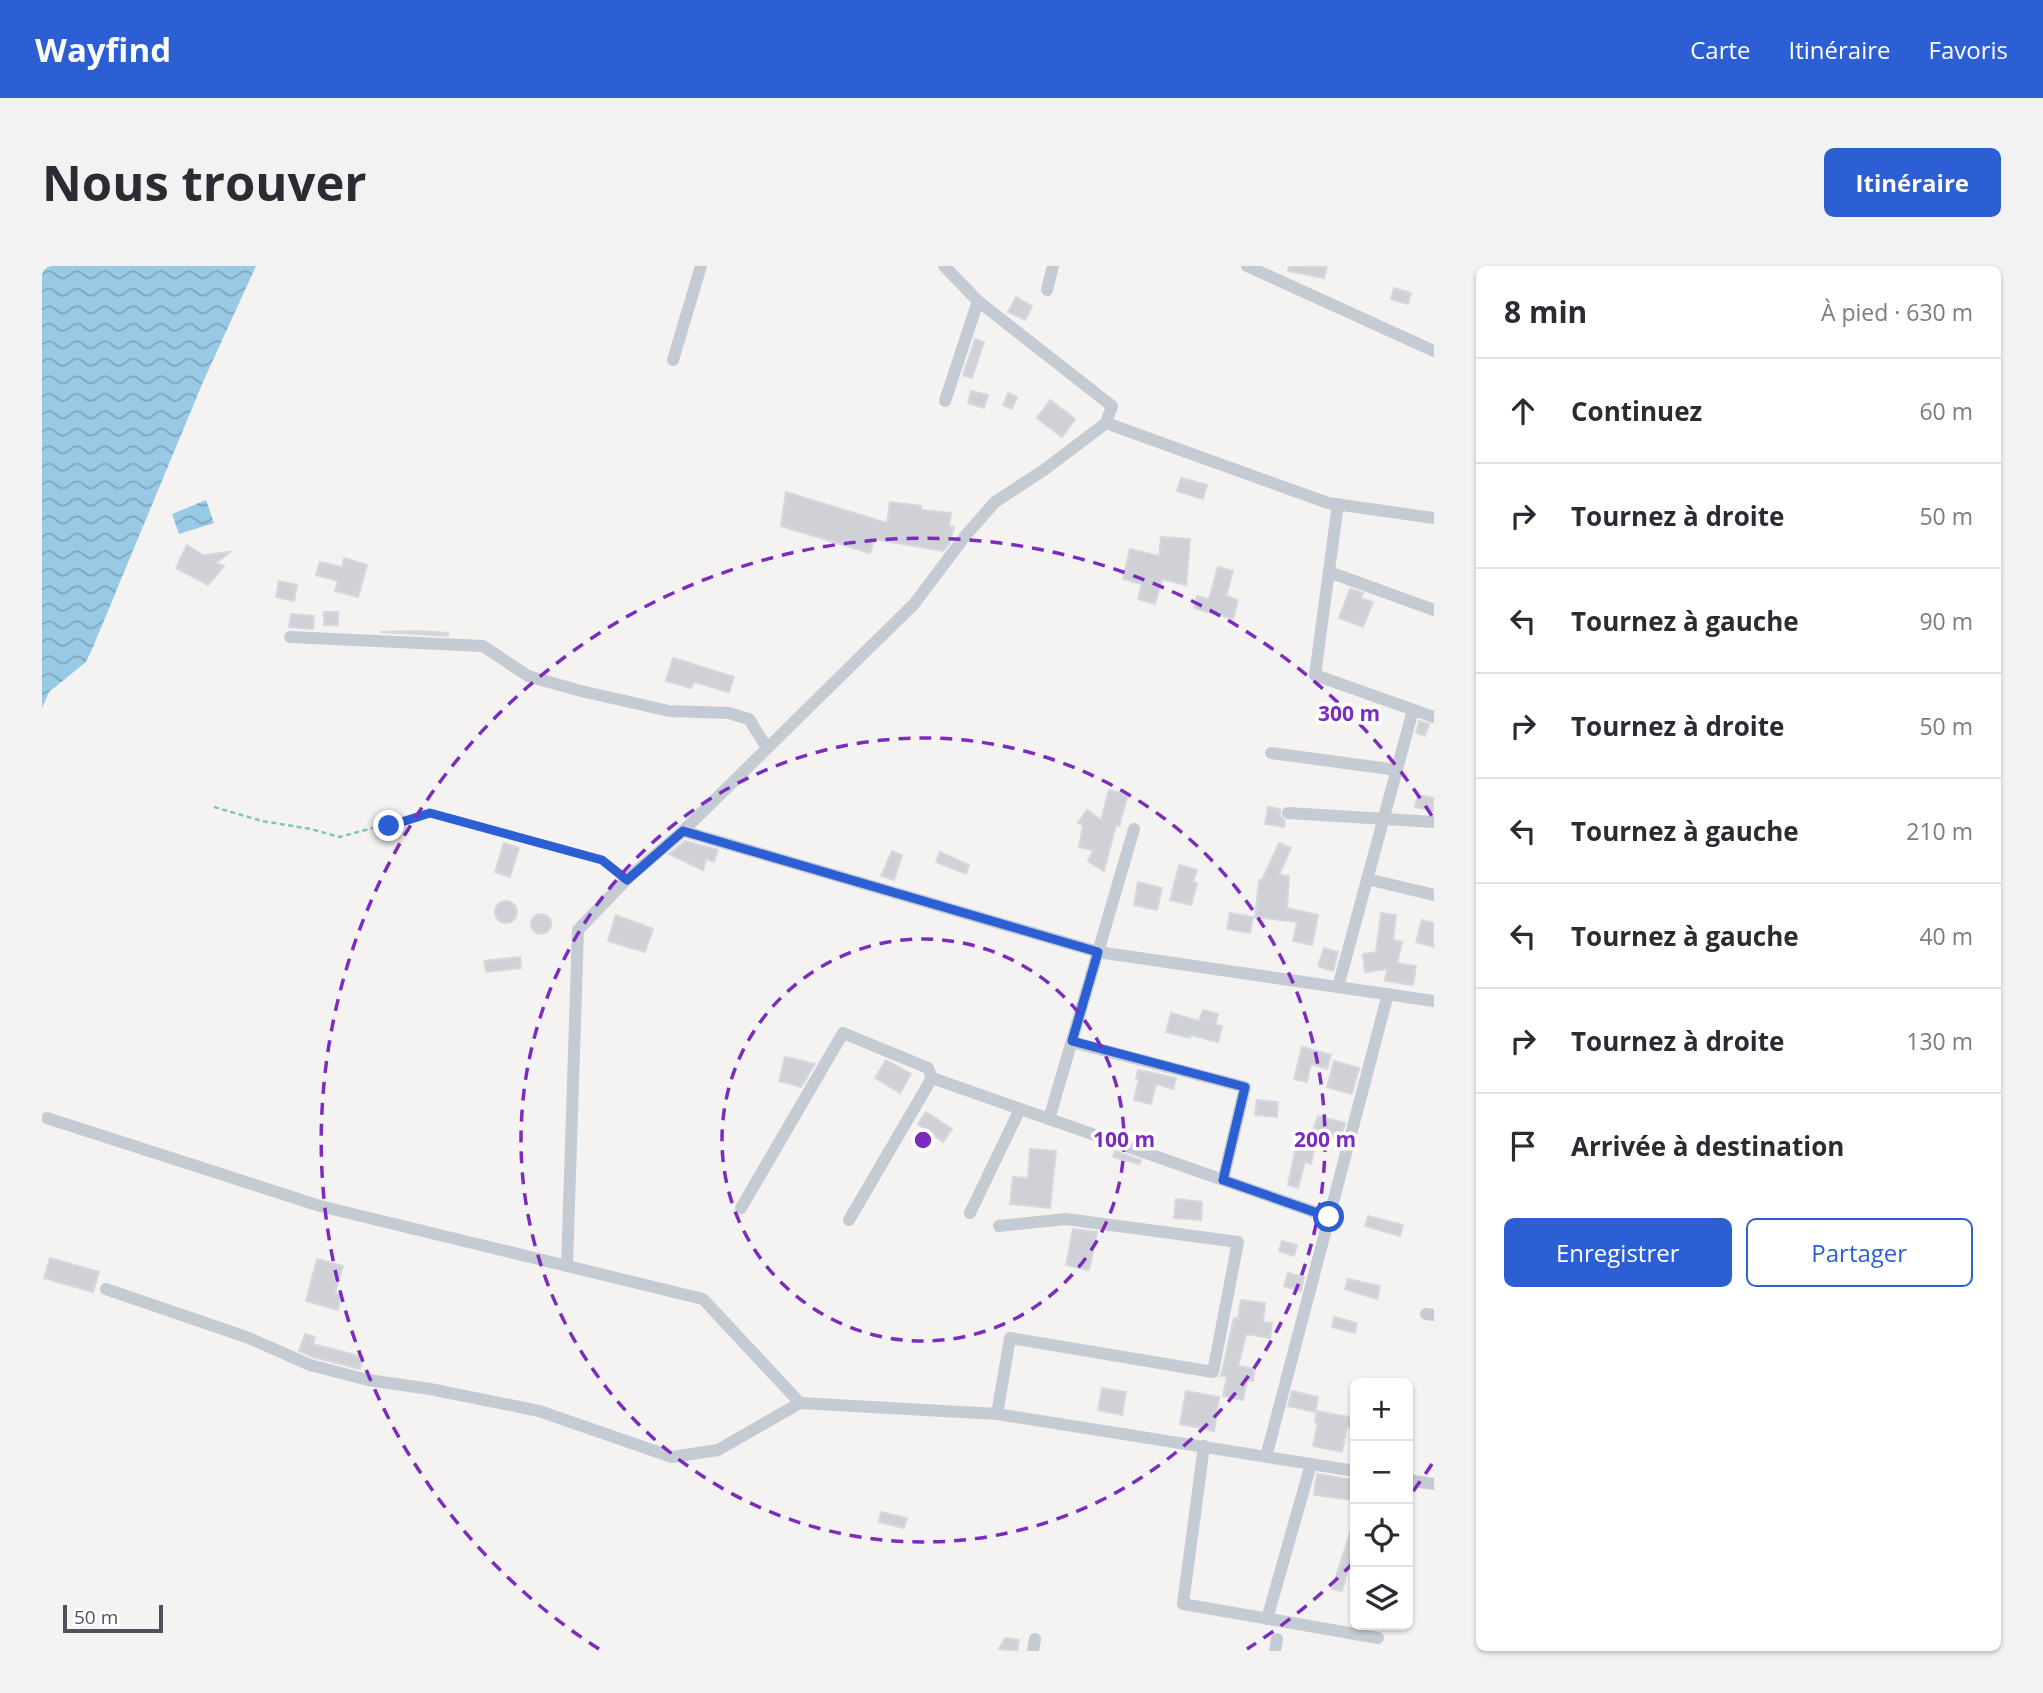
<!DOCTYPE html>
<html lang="fr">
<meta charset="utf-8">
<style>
body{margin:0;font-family:"Open Sans",sans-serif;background:#f2f2f3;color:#2b2b33}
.controls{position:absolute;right:21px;bottom:21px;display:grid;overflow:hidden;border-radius:10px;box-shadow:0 2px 5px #0004}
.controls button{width:63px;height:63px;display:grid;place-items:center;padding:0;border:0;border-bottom:2px solid #e1e1e2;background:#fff;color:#2b2b33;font:35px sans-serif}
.scale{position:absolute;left:21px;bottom:18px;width:100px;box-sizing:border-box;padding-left:7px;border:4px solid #4c535e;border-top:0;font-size:19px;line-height:24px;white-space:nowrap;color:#4c535e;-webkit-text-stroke:5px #fff;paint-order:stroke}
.stop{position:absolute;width:21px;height:21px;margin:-16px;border:5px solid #2d5fd4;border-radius:50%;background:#fff}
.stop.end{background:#2d5fd4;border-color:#fff;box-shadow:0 2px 7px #0008}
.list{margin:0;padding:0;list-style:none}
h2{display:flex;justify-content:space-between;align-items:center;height:91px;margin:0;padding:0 28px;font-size:30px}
h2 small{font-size:23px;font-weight:400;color:#7c7c81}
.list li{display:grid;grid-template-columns:46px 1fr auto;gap:21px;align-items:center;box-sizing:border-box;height:105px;padding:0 28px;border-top:2px solid #e1e1e2}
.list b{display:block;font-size:26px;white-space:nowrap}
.list em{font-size:23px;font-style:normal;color:#7c7c81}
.actions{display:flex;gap:14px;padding:21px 28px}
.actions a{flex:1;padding:16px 0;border:2px solid #2d5fd4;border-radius:10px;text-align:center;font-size:24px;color:#2d5fd4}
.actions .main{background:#2d5fd4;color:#fff}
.icon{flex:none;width:38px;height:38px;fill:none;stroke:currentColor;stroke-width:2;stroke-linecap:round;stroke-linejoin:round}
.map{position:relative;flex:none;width:1392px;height:1385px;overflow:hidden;border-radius:10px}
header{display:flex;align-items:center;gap:42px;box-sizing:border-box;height:98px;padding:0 35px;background:#2d5fd4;color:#fff}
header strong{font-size:33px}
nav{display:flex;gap:38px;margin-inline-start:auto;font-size:24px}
.intro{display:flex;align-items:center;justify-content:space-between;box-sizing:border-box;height:168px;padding:0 42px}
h1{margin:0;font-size:49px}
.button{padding:18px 32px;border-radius:10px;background:#2d5fd4;color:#fff;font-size:24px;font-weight:700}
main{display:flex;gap:42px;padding:0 42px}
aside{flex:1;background:#fff;border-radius:10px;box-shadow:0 2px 5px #0004}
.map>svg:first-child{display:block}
.water{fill:url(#water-waves)}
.building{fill:#d0d1d6;stroke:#d7d8dd;stroke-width:2}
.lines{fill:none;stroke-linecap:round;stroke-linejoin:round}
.path{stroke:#81c7ae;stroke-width:2.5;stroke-dasharray:5 3.5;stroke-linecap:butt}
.street{stroke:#c5cbd2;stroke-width:12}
.route{stroke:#2d5fd4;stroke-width:9}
.ring{fill:none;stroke:#7b2cbf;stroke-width:3.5;stroke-dasharray:12 9}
.centre{fill:#7b2cbf;stroke:#fff;stroke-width:3.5}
.ring-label{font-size:21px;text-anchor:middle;font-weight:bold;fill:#7b2cbf;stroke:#fff;stroke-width:7;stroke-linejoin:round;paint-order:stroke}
</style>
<header>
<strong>Wayfind</strong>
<nav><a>Carte</a><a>Itinéraire</a><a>Favoris</a></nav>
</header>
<div class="intro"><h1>Nous trouver</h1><a class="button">Itinéraire</a></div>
<main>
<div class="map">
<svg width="1392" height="1385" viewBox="0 0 1392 1385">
<defs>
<pattern id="water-waves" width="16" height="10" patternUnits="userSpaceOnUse" patternTransform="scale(1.75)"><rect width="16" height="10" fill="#98cae5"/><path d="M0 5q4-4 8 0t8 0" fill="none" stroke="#7ea7bd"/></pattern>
</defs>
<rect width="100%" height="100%" fill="#f4f3f2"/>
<g class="water">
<path d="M0 0H214L161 116 51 381 44 396 7 426 0 442Z"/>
<path d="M164 234 172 257 137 268 130 248Z"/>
</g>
<g class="building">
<path d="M1247 0H1285L1282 12 1246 5Z"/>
<path d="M1352 22 1369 27 1366 38 1349 33Z"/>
<path d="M974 31 990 40 983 54 966 46Z"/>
<path d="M933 73 942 76 930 112 921 109Z"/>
<path d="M929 125 946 129 942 142 926 137Z"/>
<path d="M966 127 975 131 970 143 961 139Z"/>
<path d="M1008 134 1033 153 1020 171 995 152Z"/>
<path d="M1139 212 1165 219 1161 233 1135 225Z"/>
<path d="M744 226 845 257 848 236 879 240V244L909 247 907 260 912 261 907 278 901 285 832 273 828 287 739 260Z"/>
<path d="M1119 271 1148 273 1144 319 1120 313 1113 338 1096 333 1100 318 1081 313 1088 283 1117 290Z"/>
<path d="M145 279 161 289 188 286 174 297 182 300 166 319 134 302Z"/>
<path d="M302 292 325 299 316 331 293 325 296 315 274 309 278 296 300 301Z"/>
<path d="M1176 301 1191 305 1184 330 1196 334 1191 353 1152 342 1155 330 1167 333Z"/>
<path d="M237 315 255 319 252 335 234 331Z"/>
<path d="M1308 323 1321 327 1319 332 1331 336 1321 361 1297 352Z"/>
<rect x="282" y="346" width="14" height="13"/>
<path d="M249 348 272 350 271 363 247 361Z"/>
<path d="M376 365 406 367V370L338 366Z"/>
<path d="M631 392 692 411 687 426 652 416 649 422 624 415Z"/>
<path d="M1377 455 1387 458 1383 470 1374 467Z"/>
<path d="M1067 524 1086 529 1077 560 1074 559 1062 605 1046 595 1051 584 1037 581 1041 560 1036 557 1045 544 1059 554Z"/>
<path d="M1376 529 1392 532V545L1373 541Z"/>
<path d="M1226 541 1238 543V550L1243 555 1242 561 1223 558Z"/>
<path d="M643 575 676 584 672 596 664 593 661 604 627 588Z"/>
<path d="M462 577 477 582 468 611 453 606Z"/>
<path d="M1237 577 1249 582 1237 609 1247 610 1245 642 1276 649 1270 679 1251 675 1255 656 1213 651 1217 614H1220Z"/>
<path d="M850 585 860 589 852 614 839 610Z"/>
<path d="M898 586 927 599 924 608 894 596Z"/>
<path d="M1137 599 1155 604 1151 616 1155 617 1149 639 1128 634Z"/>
<path d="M1096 616 1120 622 1115 644 1092 639Z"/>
<circle cx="464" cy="646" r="11"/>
<path d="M1188 647 1211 651 1208 667 1185 663Z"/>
<path d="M1339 647 1354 649 1351 674 1360 676 1355 697 1374 700 1371 719 1343 715 1345 703 1323 706 1321 688 1334 686Z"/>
<circle cx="499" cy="658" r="10"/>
<path d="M574 649 611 663 603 686 566 675Z"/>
<path d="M1380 654 1392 657V681L1374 676Z"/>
<path d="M1282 682 1296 686 1291 705 1276 700Z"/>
<path d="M478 691 479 702 444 706 442 695Z"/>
<path d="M1161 744 1176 748 1173 759 1180 760 1176 776 1149 769 1148 772 1124 766 1129 747 1157 755Z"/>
<path d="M1260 781 1289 789 1285 803 1269 798 1265 816 1252 813Z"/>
<path d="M743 791 773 798 759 821 737 815Z"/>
<path d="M844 794 869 808 858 827 833 812Z"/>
<path d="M1292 795 1317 802 1310 828 1285 821Z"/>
<path d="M1096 804 1134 812 1131 823 1114 818 1109 838 1092 834 1097 813H1094Z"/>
<path d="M1215 834 1236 836 1235 851 1213 849Z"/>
<path d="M884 846 910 863 901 876 876 858Z"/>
<path d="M1276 850 1303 857 1298 874 1270 867Z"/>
<path d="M1254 880 1272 885 1269 898 1263 896 1256 922 1246 919Z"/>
<path d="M988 883 1014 885 1008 942 968 938 971 911 986 912Z"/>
<path d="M1073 885 1099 894 1097 898 1071 891Z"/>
<path d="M1134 933 1160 936 1159 954 1132 952Z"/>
<path d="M1326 950 1361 959 1358 970 1323 960Z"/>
<path d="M1031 963 1055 966 1047 1004 1024 999Z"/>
<path d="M1240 975 1255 979 1252 990 1237 985Z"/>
<path d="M8 992 57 1006 51 1026 2 1012Z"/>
<path d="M275 993 301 1000 293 1027 299 1029 296 1044 264 1035Z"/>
<path d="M1246 1007 1262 1011 1259 1025 1242 1020Z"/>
<path d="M1306 1013 1338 1020 1335 1033 1303 1023Z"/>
<path d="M1199 1034 1223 1037 1221 1056 1230 1057 1228 1072 1204 1068 1196 1100 1213 1103 1211 1115 1205 1114 1201 1134 1181 1130 1185 1110H1179L1192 1052 1196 1053Z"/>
<path d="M1292 1051 1315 1057 1313 1067 1290 1061Z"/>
<path d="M263 1068 273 1071 271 1078 321 1091 318 1103 271 1091 257 1085Z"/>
<path d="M1060 1122 1084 1126 1080 1149 1056 1144Z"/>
<path d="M1144 1125 1177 1131 1172 1165 1138 1158Z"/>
<path d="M1250 1125 1276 1131 1273 1146 1246 1140Z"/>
<path d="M1275 1145 1313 1152V1163L1305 1161 1300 1186 1271 1180 1276 1157 1273 1156Z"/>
<path d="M1275 1208 1313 1214 1310 1234 1272 1229Z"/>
<path d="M839 1246 865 1252 862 1262 837 1256Z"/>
<path d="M1310 1261H1313V1305L1306 1303 1300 1325 1290 1323Z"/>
<path d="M963 1372 977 1374 975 1385 957 1383Z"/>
</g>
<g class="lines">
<path class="path" d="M172 541 220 555 269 563 297 571 388 547 560 594 574 605"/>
<g class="street">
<path d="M1205 0 1392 85"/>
<path d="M1005 24 1011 0"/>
<path d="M631 94 659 0"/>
<path d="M903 135 936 35"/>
<path d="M1064 157 1286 237 1392 252"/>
<path d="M1296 238 1273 409 1392 451"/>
<path d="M1287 306 1392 344"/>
<path d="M248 371 441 380 486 410 535 424 627 445 687 447 707 453 725 482"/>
<path d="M1229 487 1355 504"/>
<path d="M1246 547 1392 556"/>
<path d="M641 565 1056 686 1392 735"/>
<path d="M1325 613 1392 629"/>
<path d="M1296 721 1371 444"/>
<path d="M1030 776 1203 821 1181 914"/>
<path d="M890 812 1287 951"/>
<path d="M5 852 278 940 661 1033 758 1137"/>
<path d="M1007 853 1092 563"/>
<path d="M699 942 801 767 886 802 890 812 807 954"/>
<path d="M928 947 978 843"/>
<path d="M525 1000 536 664 585 613 641 565 872 338 924 269 953 236 1002 204 1064 157 1070 140 936 35 902 0"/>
<path d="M64 1023 207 1072 268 1099 326 1114 388 1123 497 1145 630 1191 676 1184 758 1137 955 1148 1313 1205"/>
<path d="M1384 1048 1392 1049"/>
<path d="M955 1148 968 1072 1171 1106 1196 976 1024 953 957 960"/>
<path d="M1162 1180 1141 1338 1336 1372"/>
<path d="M1224 1191 1346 728"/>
<path d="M1366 1214 1392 1218"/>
<path d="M1225 1353 1269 1198"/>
<path d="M991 1385 993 1373"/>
<path d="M1233 1385 1235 1373"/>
</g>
</g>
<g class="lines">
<path class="route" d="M347 560 388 547 560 594 585 614 641 565 1056 686 1030 775 1203 821 1181 914 1287 951"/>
</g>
<g class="ring">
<circle cx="881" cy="874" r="201"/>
<circle cx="881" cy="874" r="402"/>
<path d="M1390 1198A603 603 0 0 1 1369 1228M1311 1297A603 603 0 0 1 1205 1383M557 1383A603 603 0 1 1 1390 550"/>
</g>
<circle cx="881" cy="874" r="10" class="centre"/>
<g class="ring-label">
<text x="1307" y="455">300 m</text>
<text x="1082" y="881">100 m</text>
<text x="1283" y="881">200 m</text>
</g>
</svg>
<div class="controls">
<button>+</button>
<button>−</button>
<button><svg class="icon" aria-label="locate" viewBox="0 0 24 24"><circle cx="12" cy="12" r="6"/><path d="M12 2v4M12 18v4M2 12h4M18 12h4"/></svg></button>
<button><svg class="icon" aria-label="layers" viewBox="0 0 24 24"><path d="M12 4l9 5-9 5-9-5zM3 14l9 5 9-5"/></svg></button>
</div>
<div class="scale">50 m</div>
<div class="stop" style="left:1287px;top:951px"></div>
<div class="stop end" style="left:347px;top:560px"></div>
</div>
<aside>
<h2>8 min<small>À pied · 630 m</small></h2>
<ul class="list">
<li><svg class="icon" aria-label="ahead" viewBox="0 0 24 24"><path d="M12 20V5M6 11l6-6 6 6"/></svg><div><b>Continuez</b></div><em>60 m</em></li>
<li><svg class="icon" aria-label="right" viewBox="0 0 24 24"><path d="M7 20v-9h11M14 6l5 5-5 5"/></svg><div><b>Tournez à droite</b></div><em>50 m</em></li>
<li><svg class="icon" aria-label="left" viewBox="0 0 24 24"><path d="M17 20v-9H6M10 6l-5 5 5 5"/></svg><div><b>Tournez à gauche</b></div><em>90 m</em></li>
<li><svg class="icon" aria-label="right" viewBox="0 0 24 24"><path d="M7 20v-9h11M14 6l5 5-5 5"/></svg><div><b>Tournez à droite</b></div><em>50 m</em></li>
<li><svg class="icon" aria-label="left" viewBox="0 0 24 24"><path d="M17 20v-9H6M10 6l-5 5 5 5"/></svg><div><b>Tournez à gauche</b></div><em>210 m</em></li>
<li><svg class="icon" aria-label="left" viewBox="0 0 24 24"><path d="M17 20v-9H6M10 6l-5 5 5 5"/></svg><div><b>Tournez à gauche</b></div><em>40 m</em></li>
<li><svg class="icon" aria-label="right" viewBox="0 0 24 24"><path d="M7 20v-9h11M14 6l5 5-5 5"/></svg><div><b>Tournez à droite</b></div><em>130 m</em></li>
<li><svg class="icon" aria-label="arrive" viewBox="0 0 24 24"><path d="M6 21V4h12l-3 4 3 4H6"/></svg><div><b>Arrivée à destination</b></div></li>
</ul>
<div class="actions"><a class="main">Enregistrer</a><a>Partager</a></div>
</aside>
</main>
